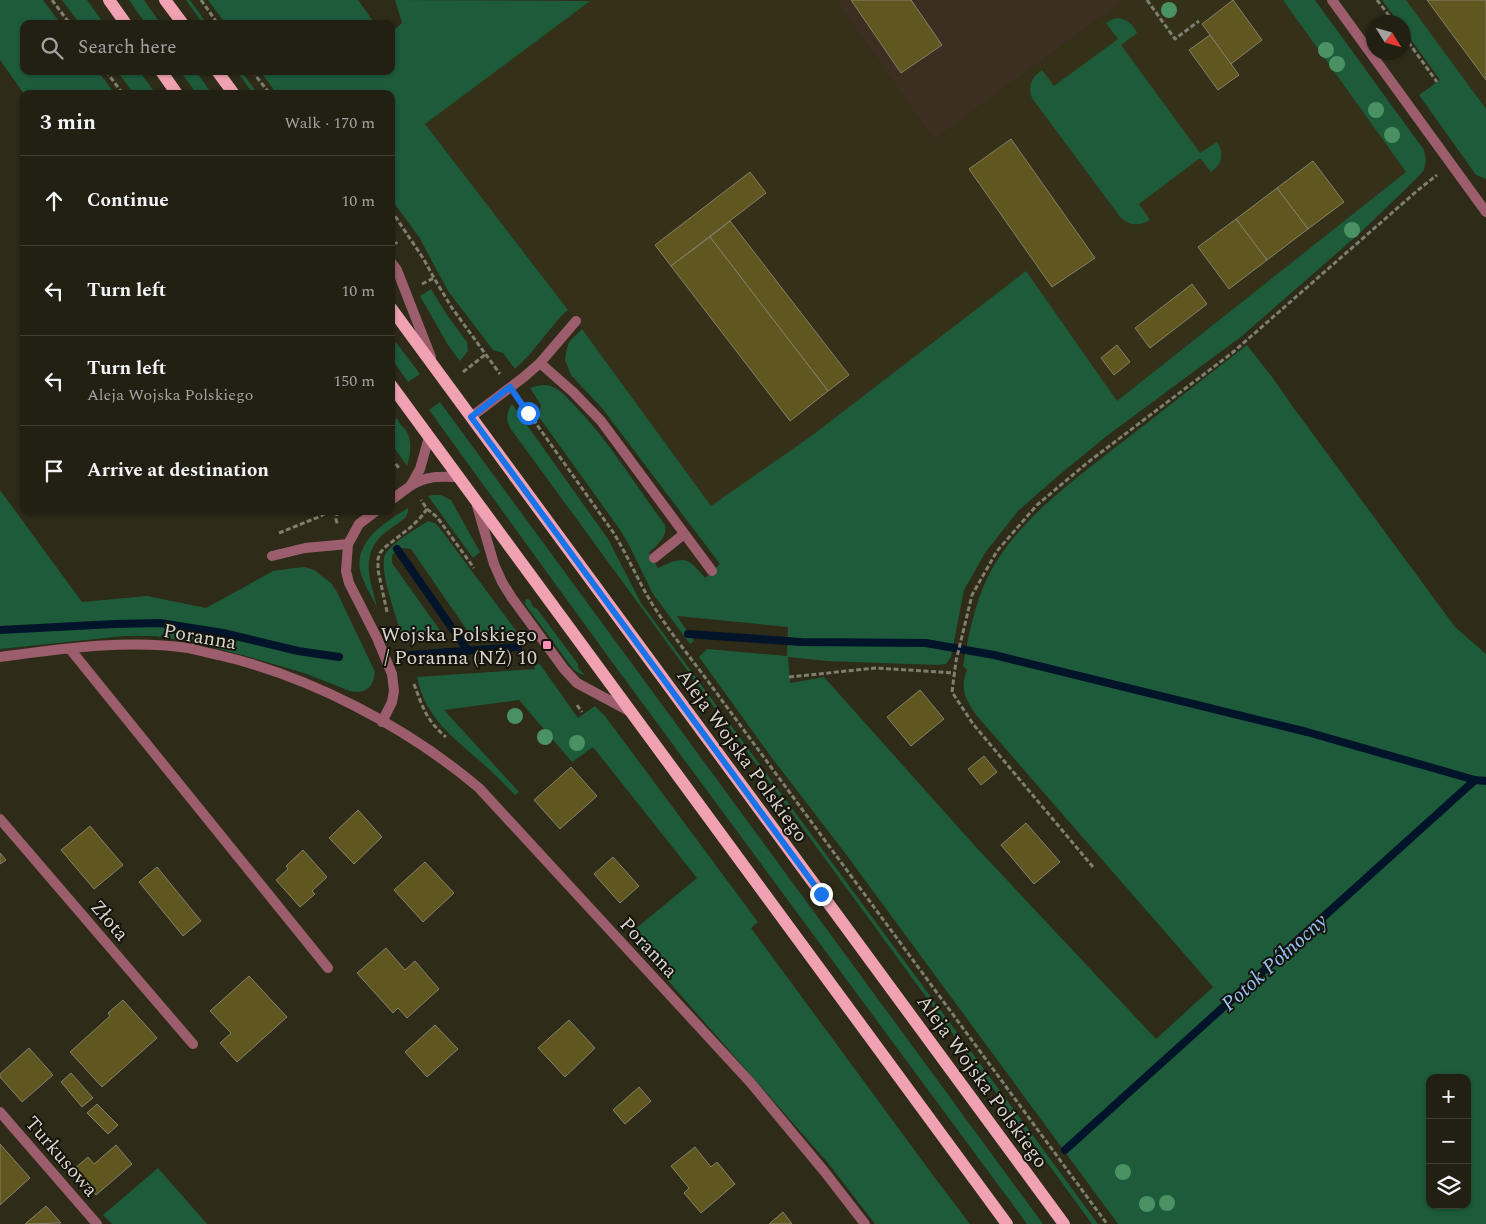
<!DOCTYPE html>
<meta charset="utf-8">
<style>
body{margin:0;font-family:Spectral,serif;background:#2a281c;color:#f1f3f6}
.controls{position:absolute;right:15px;bottom:15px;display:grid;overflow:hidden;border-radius:10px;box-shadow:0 1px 4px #0004}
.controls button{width:45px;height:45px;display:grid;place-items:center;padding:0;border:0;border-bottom:1px solid #3f3e33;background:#222013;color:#f1f3f6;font:25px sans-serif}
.compass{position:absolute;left:1366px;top:15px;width:45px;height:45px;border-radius:50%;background:#222013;box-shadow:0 1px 4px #0004;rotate:127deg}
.stop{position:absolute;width:15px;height:15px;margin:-11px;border:4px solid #1a73e8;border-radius:50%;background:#fff}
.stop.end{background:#1a73e8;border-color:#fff;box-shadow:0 1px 5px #0008}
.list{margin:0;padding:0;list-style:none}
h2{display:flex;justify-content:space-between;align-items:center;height:65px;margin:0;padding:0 20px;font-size:21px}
h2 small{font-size:16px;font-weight:400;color:#a2a3a0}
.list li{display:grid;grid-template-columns:32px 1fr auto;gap:15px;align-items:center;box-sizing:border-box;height:90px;padding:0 20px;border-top:1px solid #3f3e33}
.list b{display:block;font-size:19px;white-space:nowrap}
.list p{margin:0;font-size:16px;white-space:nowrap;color:#a2a3a0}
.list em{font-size:16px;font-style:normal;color:#a2a3a0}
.icon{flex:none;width:28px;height:28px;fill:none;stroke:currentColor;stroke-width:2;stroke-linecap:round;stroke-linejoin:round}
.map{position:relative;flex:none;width:1486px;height:1224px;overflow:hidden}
.search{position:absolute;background:#222013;box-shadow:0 1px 4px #0004;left:20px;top:20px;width:375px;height:55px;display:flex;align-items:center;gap:12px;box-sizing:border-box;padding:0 18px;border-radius:10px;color:#a2a3a0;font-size:19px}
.panel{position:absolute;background:#222013;box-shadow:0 1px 4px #0004;left:20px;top:90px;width:375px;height:425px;border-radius:10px}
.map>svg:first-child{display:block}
.commercial{fill:#3c2f21}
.built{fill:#353118}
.green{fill:#1d5b3b;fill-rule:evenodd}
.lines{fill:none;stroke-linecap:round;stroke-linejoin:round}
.stream{stroke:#021429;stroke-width:8}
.building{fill:#60561f;stroke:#84806c}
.path{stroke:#807e6f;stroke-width:3;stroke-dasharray:5 2.5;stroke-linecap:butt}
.service{stroke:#9c5e6c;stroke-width:10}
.minor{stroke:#9c5e6c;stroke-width:10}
.primary{stroke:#f0a2b3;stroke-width:12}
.tree{fill:#4a9264}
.route{stroke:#1a73e8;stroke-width:6}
.poi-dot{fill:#ff8eba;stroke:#15130b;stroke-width:2}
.labels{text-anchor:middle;stroke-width:4;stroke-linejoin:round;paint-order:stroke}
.poi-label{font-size:20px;fill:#d7d5cb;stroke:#15130b;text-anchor:end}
.street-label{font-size:20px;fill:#d7d5cb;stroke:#15130b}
.water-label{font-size:21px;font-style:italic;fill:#94c4fa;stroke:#15130b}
</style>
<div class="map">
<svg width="1486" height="1224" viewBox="0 0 1486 1224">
<rect width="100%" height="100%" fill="#2e2b19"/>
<path class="commercial" d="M836 0H1124L934 140Z"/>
<g class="built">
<path d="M591 0H836L934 140 1124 0H1283L1406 172 1117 401 711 506 568 310 425 124Z"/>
<path d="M1406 0H1486V109Z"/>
</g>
<g class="green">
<path d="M0 0H43L61 24H24V71H98L115 94H24L0 60Z"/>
<path d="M62 0H87L104 24H80Z"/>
<path d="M129 0H144L161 24H146Z"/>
<path d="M186 0H190L207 24H203Z"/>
<path d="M208 0H358L375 24H226Z"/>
<path d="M395 0 590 1 425 124 568 310 561 316 530 354 515 369 503 353 493 350 448 291 419 237 391 199V94H277L260 71H391V33L402 23Z"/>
<path d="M1283 0H1315L1424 150 1426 160 1424 170 1418 177 1361 232 1242 336 1108 435 1059 475 1018 511 985 553 964 590 951 657 946 664 937 665 827 661 788 657 790 683 824 677 975 846 1156 1039 1213 987 977 716C966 700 959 689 967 670L963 666C970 628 977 591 998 559 1026 515 1075 479 1116 447 1160 413 1203 379 1247 345L1272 377 1293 407 1455 627 1486 654V1224H1118L845 853 772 758 699 657 707 649 787 656 788 627 677 616 694 641 690 644 653 594 628 543 618 527 539 417 541 405 530 388C538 385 547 383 555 388 563 392 569 400 575 406 609 441 636 486 665 525 668 537 656 546 649 553L658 568C684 556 687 556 705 578L720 564 602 408 571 375 565 360 566 352 569 342 582 329 711 506 810 437 1026 271 1117 401 1406 172ZM1430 1078H1467V1205H1430Z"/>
<path d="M1382 0H1406L1486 109V179L1476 175 1419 95 1440 80 1404 30V22H1398Z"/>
<path d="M1118 18C1128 20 1133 24 1137 33L1121 45 1200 153 1217 142C1225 154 1222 164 1211 172L1200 158 1139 204 1150 220C1140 226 1130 226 1121 218L1032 98C1027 86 1032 77 1042 70L1054 86 1118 39 1106 23 1113 19Z"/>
<path d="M117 71H139L156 94H134Z"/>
<path d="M180 71H196L212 94H197Z"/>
<path d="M237 71H241L258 94H253Z"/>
<path d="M431 289 447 315 467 342 468 351 460 361 448 345 420 296Z"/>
<path d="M391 336 420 374 408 382 391 358Z"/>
<path d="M440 402 1043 1224H1027L612 662 429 410Z"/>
<path d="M512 404 608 539 641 603 1098 1224H1092L513 432C506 423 505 414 512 404Z"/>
<path d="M397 418C399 423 400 424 404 428 413 438 411 454 407 466L391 443V422Z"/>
<path d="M0 490 82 602 147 596 206 608 273 571 294 568 305 567 314 570 331 583 337 592 375 672C373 688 366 694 350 691L304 673 250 657 192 642 156 636H124L0 649Z"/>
<path d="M433 495H441L451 500 480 552 473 558 428 496Z"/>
<path d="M408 508V512L406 517C398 524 389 529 381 536 360 558 371 581 377 607 371 595 363 583 360 570 355 540 386 522 408 508Z"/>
<path d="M428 521 435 523 439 527 526 644 523 647 510 631 471 636 411 549 402 548 392 555V563L444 636 414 634 404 642C399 625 378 570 385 555 391 543 416 529 428 521Z"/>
<path d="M526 599 530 600 533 607 537 609 578 664V668L584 674 583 675 577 672 573 669 525 604Z"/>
<path d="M539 663 578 718 595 706 605 716 758 922 751 928 938 1182 970 1224H875L828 1163 628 935 697 878 593 747 572 762 519 700 444 710 519 792 515 795C504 784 494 773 482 763 452 736 426 719 417 677L535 669 534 667Z"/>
<path d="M158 1168 207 1224H112L103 1215Z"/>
</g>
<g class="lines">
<g class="stream">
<path d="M397 549 468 651"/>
<path d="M0 630 114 624 160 623 223 633 298 651 339 657"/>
<path d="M688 634 801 642 926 643 994 655 1307 732 1475 780"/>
<path d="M411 655 518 647"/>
<path d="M1065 1150 1475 780 1486 781"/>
</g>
</g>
<g class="building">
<path d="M851 0H911L942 45 901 73Z"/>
<path d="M1233 0 1262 40 1231 64 1202 24Z"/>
<path d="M1427 0H1486V80Z"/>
<path d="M1210 35 1239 75 1218 90 1189 50Z"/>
<path d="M1011 139 1095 258 1052 287 969 169Z"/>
<path d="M1313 161 1344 202 1308 229 1277 188Z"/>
<path d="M750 172 766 193 671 266 655 245Z"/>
<path d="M1277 188 1308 229 1267 260 1236 219Z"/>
<path d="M1236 219 1267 260 1229 289 1198 247Z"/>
<path d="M730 221 849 375 828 391 710 237Z"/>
<path d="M710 237 828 391 790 421 671 266Z"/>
<path d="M1192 284 1207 304 1150 348 1135 328Z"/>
<path d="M1117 345 1130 362 1114 375 1101 358Z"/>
<path d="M920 690 944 719 911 746 887 717Z"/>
<path d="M984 756 997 772 981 785 968 769Z"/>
<path d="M571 767 597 796 560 829 534 800Z"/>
<path d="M358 810 382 837 354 864 329 838Z"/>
<path d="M1026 823 1060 862 1034 884 1001 845Z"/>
<path d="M90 826 123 865 94 889 61 850Z"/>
<path d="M303 850 327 877 312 891 315 894 300 907 276 880 288 869 286 866Z"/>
<path d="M0 853 6 860 0 864Z"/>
<path d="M613 857 639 886 620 903 594 874Z"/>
<path d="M425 862 454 893 423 922 394 890Z"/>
<path d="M157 867 201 921 183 936 139 882Z"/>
<path d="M386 948 405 970 415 961 439 989 407 1018 398 1008 393 1013 357 973Z"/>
<path d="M249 976 287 1017 237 1062 220 1043 231 1033 210 1011Z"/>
<path d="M123 1000 157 1038 102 1087 70 1052 110 1016 108 1013Z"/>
<path d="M569 1020 595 1048 565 1077 538 1048Z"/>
<path d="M435 1025 458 1049 427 1077 405 1052Z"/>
<path d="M29 1048 53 1075 22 1102 0 1077V1074Z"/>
<path d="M71 1073 93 1098 82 1107 61 1082Z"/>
<path d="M639 1087 651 1101 625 1124 613 1110Z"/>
<path d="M97 1104 118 1125 108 1134 87 1113Z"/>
<path d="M0 1144 30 1178 0 1205Z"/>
<path d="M116 1145 132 1164 96 1195 74 1169 88 1157 94 1164Z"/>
<path d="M695 1147 711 1167 717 1162 735 1184 701 1213 684 1193 689 1188 671 1166Z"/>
<path d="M46 1206 61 1223 25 1224Z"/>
<path d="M783 1212 792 1224H769Z"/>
</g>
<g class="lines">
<g class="path">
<path d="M52 0 70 24"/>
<path d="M201 0 218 24"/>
<path d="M1147 0 1175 39 1199 21"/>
<path d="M1377 0 1394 22"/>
<path d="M1404 36 1437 82"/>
<path d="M106 71 123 94"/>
<path d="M252 71 270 94"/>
<path d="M391 210 423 258 434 278 452 308 500 374"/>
<path d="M391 236 397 244"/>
<path d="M422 284 434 278"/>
<path d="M463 372 486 354"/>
<path d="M520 401 613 532C628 556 639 583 654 607 670 632 689 656 707 680L1107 1224"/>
<path d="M391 458 399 468"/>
<path d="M427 509 437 517 474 568"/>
<path d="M337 511 336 520 338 525"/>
<path d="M279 533 321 516 329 511"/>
<path d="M387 612 378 570V559L380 553 384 548 411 527 421 517 427 509 421 500"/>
<path d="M789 677 876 668 955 673"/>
<path d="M414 684C423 708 426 720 446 737"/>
<path d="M577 705 582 712"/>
<path d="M1093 867 973 724 952 692 956 661 972 595 997 551 1037 505 1087 463 1232 353 1418 190 1437 175"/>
</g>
<g class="service">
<path d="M391 262 397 270 431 357"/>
<path d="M540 363 573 392 601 421 712 571"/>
<path d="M471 417 524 377 540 363 576 321"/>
<path d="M477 506 494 564 502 582 512 598 564 669 577 683 631 712"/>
<path d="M654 558 684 534"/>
<path d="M70 649 328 968"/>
</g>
<g class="minor">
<path d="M1332 0 1486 212"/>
<path d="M411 485 420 469 429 437"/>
<path d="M391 500C403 492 415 480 430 478 439 476 449 477 458 477"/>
<path d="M348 544 346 571 349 583 377 638 392 674 394 691 392 702 382 722"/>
<path d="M272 556 305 548 348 544 359 524 376 511"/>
<path d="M0 657C62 649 127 639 188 648 198 650 208 653 218 655 310 676 407 727 479 788L750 1082 824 1171 865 1224"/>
<path d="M0 819 193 1044"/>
<path d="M0 1112 97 1224"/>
</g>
<g class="primary">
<path d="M109 0 126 24"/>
<path d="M165 0 183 24"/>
<path d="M161 71 177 94"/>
<path d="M217 71 234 94"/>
<path d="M391 308 1064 1224"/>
<path d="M391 385 1007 1224"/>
</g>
</g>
<g class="tree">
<circle cx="1169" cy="10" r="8"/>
<circle cx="1326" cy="50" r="8"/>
<circle cx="1337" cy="64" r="8"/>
<circle cx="1376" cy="110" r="8"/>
<circle cx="1392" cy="135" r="8"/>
<circle cx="1352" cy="230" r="8"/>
<circle cx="515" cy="716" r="8"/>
<circle cx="545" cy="737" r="8"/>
<circle cx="577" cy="743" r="8"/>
<circle cx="1123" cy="1172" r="8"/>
<circle cx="1167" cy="1203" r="8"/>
<circle cx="1147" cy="1204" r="8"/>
</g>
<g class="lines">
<path class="route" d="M528 413 510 387 471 417 821 894"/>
</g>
<rect class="poi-dot" x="542" y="640" width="10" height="10" rx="2.5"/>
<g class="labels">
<g class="poi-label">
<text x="537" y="641">Wojska Polskiego<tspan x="537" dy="23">/ Poranna (NŻ) 10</tspan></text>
</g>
<g class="street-label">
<text transform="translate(200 636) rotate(10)" y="7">Poranna</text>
<text transform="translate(743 755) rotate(54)" y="7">Aleja Wojska Polskiego</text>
<text transform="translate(110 920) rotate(49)" y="7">Złota</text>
<text transform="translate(649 947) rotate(47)" y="7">Poranna</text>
<text transform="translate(983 1081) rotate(54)" y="7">Aleja Wojska Polskiego</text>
<text transform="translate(62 1156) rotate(49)" y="7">Turkusowa</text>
</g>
<g class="water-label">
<text transform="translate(1274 962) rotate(-42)" y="7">Potok Północny</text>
</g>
</g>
</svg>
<div class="controls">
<button>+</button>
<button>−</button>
<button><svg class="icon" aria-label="layers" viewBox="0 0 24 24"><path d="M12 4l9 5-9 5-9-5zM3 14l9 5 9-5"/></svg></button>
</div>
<svg class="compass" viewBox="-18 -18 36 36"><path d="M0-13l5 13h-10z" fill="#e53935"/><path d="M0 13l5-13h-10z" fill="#a2a3a0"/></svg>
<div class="stop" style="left:528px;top:413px"></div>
<div class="stop end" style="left:821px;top:894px"></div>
<div class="search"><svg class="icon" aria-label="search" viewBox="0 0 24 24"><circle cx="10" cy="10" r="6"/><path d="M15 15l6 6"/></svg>Search here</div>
<section class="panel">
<h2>3 min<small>Walk · 170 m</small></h2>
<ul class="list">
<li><svg class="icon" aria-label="ahead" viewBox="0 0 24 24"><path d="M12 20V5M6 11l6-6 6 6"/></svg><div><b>Continue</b></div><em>10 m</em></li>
<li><svg class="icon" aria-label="left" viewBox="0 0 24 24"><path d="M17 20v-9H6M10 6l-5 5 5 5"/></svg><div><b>Turn left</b></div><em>10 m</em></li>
<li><svg class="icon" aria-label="left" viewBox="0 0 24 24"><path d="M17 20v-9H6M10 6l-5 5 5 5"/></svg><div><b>Turn left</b><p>Aleja Wojska Polskiego</p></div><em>150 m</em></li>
<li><svg class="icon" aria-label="arrive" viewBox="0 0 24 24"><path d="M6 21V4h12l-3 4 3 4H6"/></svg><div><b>Arrive at destination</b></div></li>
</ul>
</section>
</div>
